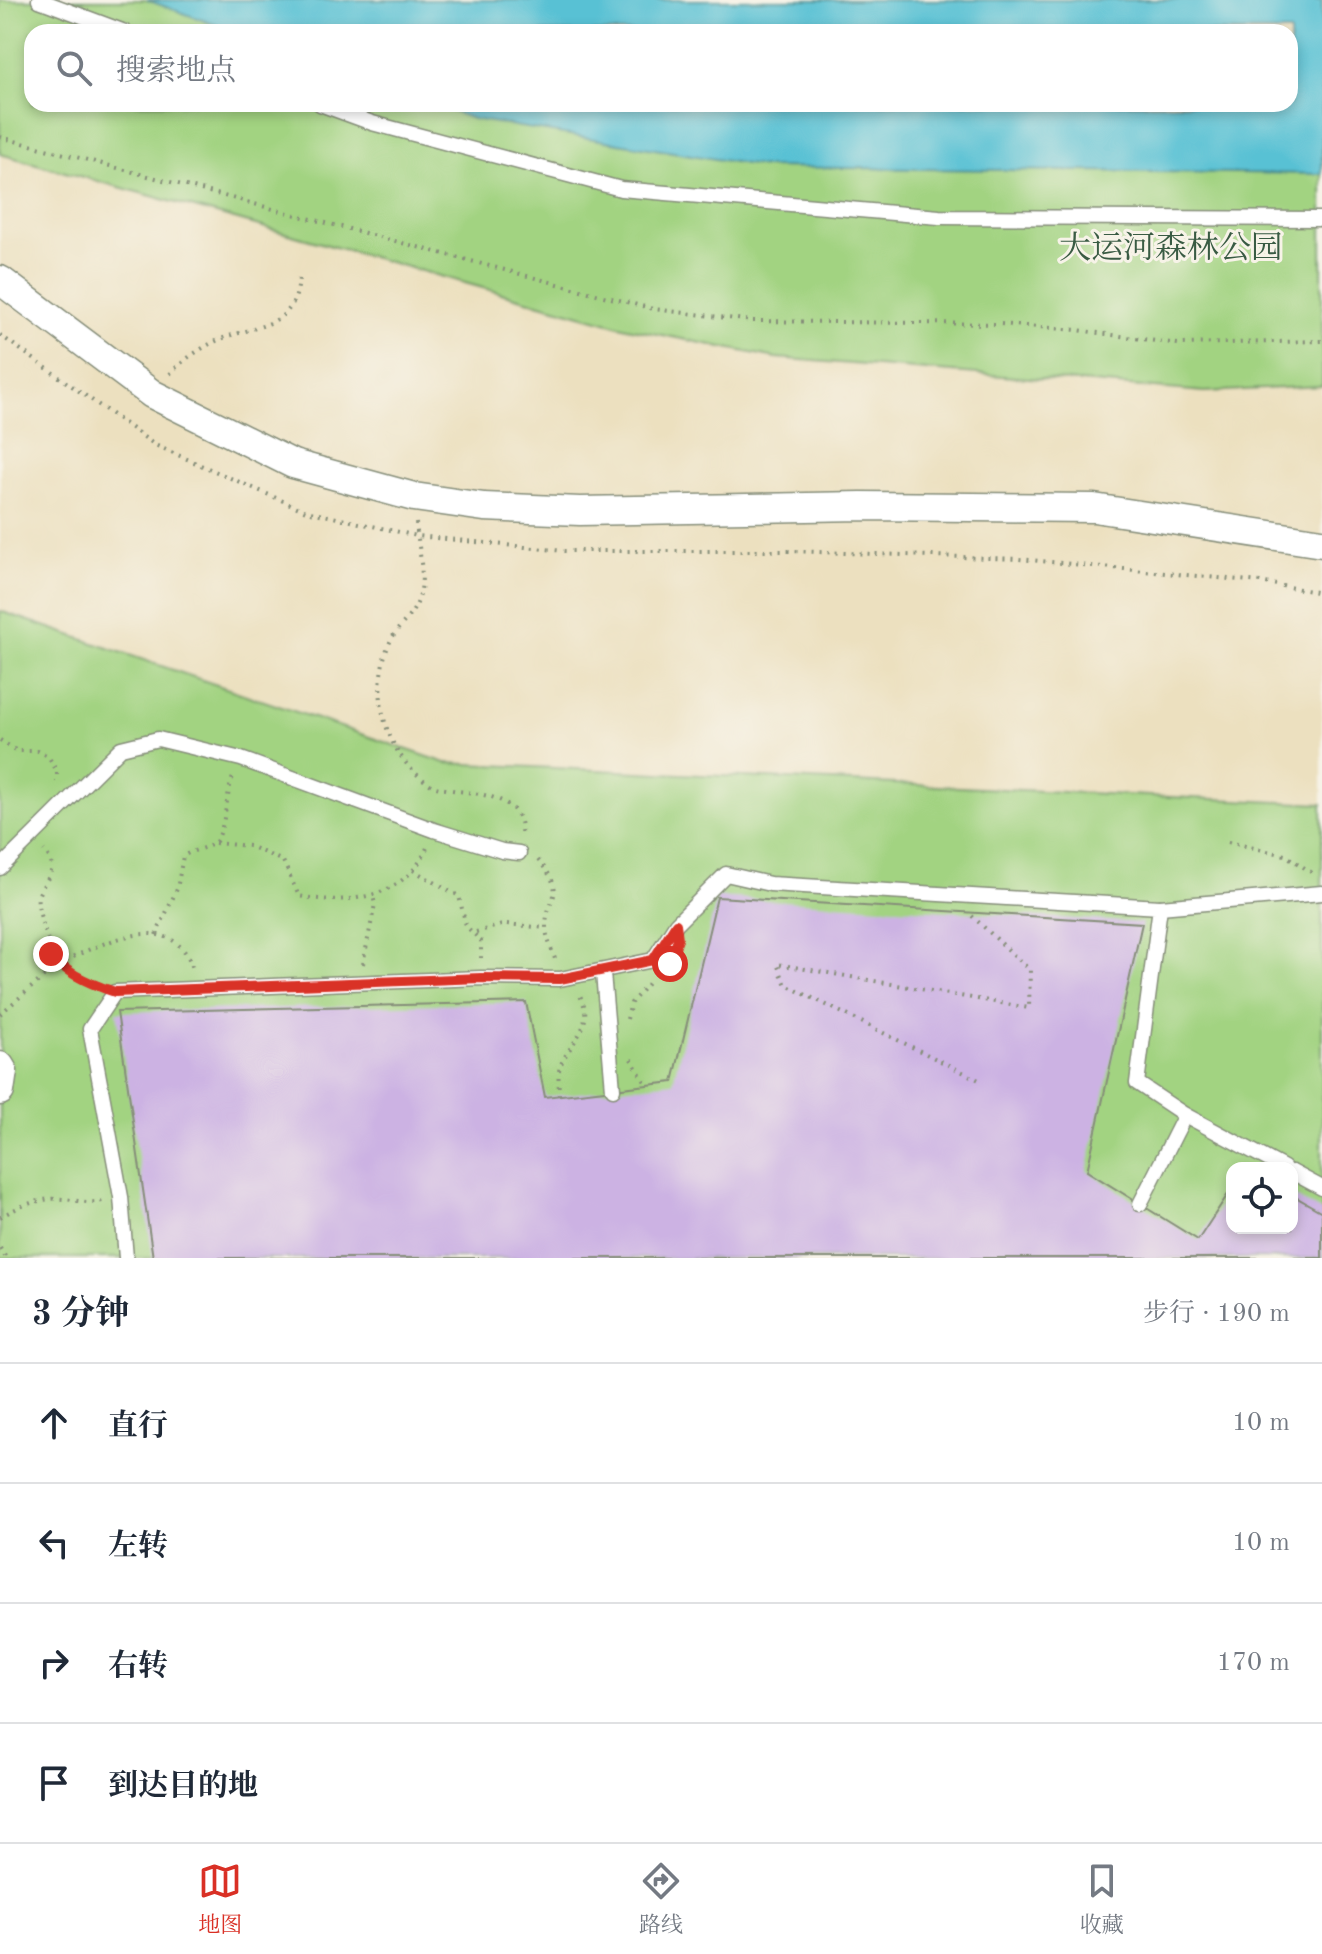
<!DOCTYPE html>
<html lang="zh">
<meta charset="utf-8">
<style>
body{margin:0;font-family:"Old Standard TT","Noto Serif SC",serif;background:#f2f2f3;color:#1f2937}
.controls{position:absolute;right:24px;bottom:24px;display:grid;overflow:hidden;border-radius:16px;box-shadow:0 4px 12px #0003}
.controls button{width:72px;height:72px;display:grid;place-items:center;padding:0;border:0;border-bottom:2px solid #e0e1e3;background:#fff;color:#1f2937;font:40px sans-serif}
.stop{position:absolute;width:24px;height:24px;margin:-18px;border:6px solid #d93025;border-radius:50%;background:#fff}
.stop.end{background:#d93025;border-color:#fff;box-shadow:0 2px 8px #0008}
.list{margin:0;padding:0;list-style:none}
h2{display:flex;justify-content:space-between;align-items:center;height:104px;margin:0;padding:0 32px;font-size:34px}
h2 small{font-size:26px;font-weight:400;color:#747a83}
.list li{display:grid;grid-template-columns:52px 1fr auto;gap:24px;align-items:center;box-sizing:border-box;height:120px;padding:0 32px;border-top:2px solid #e0e1e3}
.list b{display:block;font-size:30px;white-space:nowrap}
.list em{font-size:26px;font-style:normal;color:#747a83}
.icon{flex:none;width:44px;height:44px;fill:none;stroke:currentColor;stroke-width:2;stroke-linecap:round;stroke-linejoin:round}
.map{position:relative;flex:none;width:1322px;height:1258px;overflow:hidden}
.search{position:absolute;background:#fff;box-shadow:0 4px 12px #0003;left:24px;right:24px;top:24px;height:88px;display:flex;align-items:center;gap:20px;box-sizing:border-box;padding:0 28px;border-radius:24px;color:#747a83;font-size:30px}
.sheet{height:584px;background:#fff}
nav{display:flex;justify-content:space-around;align-items:center;box-sizing:border-box;height:112px;border-top:2px solid #e0e1e3;background:#fff;font-size:22px;color:#747a83}
nav a{display:grid;justify-items:center;gap:4px}
nav .on{color:#d93025}
.map>svg:first-child{display:block}
.green{fill:#a2d381;stroke:#60885a;stroke-width:2;fill-rule:evenodd}
.water{fill:#58c1d4;stroke:#3c7f84;stroke-width:2}
.building{fill:#ccb2e3}
.lines{fill:none;stroke-linecap:round;stroke-linejoin:round}
.service-casing{stroke:#868e7a;stroke-width:17}
.minor-casing{stroke:#868e7a;stroke-width:31}
.path{stroke:#868e7a;stroke-width:4;stroke-dasharray:2 6;stroke-linecap:butt}
.service{stroke:#fff;stroke-width:14}
.minor{stroke:#fff;stroke-width:28}
.route{stroke:#d93025;stroke-width:10}
.labels{text-anchor:middle;stroke-width:6;stroke-linejoin:round;paint-order:stroke}
.park-label{font-size:32px;fill:#395b43;stroke:#f7f3e8}
</style>
<div class="map">
<svg width="1322" height="1258" viewBox="0 0 1322 1258">
<rect width="100%" height="100%" fill="#f7f3e8"/>
<filter id="ink" filterUnits="userSpaceOnUse"><feTurbulence type="fractalNoise" baseFrequency=".0125" numOctaves="2"/><feDisplacementMap in="SourceGraphic" scale="16" xChannelSelector="R" yChannelSelector="G"/><feConvolveMatrix kernelMatrix="1 2 1 2 8 2 1 2 1" color-interpolation-filters="sRGB"/></filter>
<filter id="wash" filterUnits="userSpaceOnUse"><feTurbulence type="fractalNoise" baseFrequency=".006" numOctaves="4" result="noise"/><feDisplacementMap in="SourceGraphic" scale="32" xChannelSelector="R" yChannelSelector="G"/><feGaussianBlur stdDeviation="1.8" result="paint"/><feColorMatrix in="noise" values="0 0 0 0 0 0 0 0 0 0 0 0 0 0 0 0 0 1.4 0 .05"/><feComposite in="paint" operator="in"/></filter>
<g filter="url(#wash)">
<rect width="100%" height="100%" fill="#ece0bf"/>
<g class="green">
<path d="M0 0H1322V386L1205 392 776 358 627 328 0 154ZM32 32H1290V104H32Z"/>
<path d="M0 611 446 763 1322 804V1258H0ZM1232 1168H1292V1228H1232Z"/>
</g>
<path class="water" d="M147 0H1322V174L764 167 473 119 432 104H1290V32H235Z"/>
<g id="blocks">
<path class="building" d="M717 897 1142 923 1087 1171 1198 1240 1232 1188V1228H1292V1195L1322 1212V1258H153L117 1012 526 1002 545 1097 673 1082Z"/>
</g>
</g>
<g filter="url(#ink)">
<use href="#blocks" fill-opacity="0" stroke="#868e7a" stroke-width="2"/>
<g class="lines">
<g class="service-casing">
<g id="service">
<path d="M39 0 125 32"/>
<path d="M320 104 372 123 621 189 939 217 1322 219"/>
<path d="M0 868 121 748 158 739 241 759 434 830 502 851 519 853"/>
<path d="M1160 907 1322 893"/>
<path d="M603 973 613 1089"/>
<path d="M1292 1172 1322 1188"/>
<path d="M1140 1204 1185 1115"/>
<path d="M126 1258 121 1197 90 1029 115 992 481 978 560 979 653 960 676 924 726 874 770 884 1160 907 1137 1083 1185 1115 1284 1168"/>
</g>
</g>
<g class="minor-casing">
<g id="minor">
<path d="M0 280 152 394 293 464 414 497 484 507 580 511 861 506 1094 508 1322 543"/>
<path d="M0 1066 3 1071 0 1091"/>
</g>
</g>
<g class="path">
<path d="M0 137 653 309 753 321 1000 324 1077 330 1178 344 1322 341"/>
<path d="M0 335 155 445 306 511 417 536 564 551H789L1019 559 1260 582 1322 593"/>
<path d="M170 374C180 362 197 351 210 344 250 323 299 333 299 273"/>
<path d="M416 523C418 544 424 570 421 590 416 617 399 622 390 642 373 679 379 727 403 759 409 768 426 784 436 787 465 795 525 789 521 836"/>
<path d="M0 740 17 751H38L48 756 57 771V782"/>
<path d="M1228 842 1285 855 1314 874"/>
<path d="M215 843 249 846 283 861 299 896C347 906 408 898 428 845"/>
<path d="M538 860C570 897 546 895 546 927 546 937 552 950 555 959"/>
<path d="M413 870 459 896 466 926 481 941V958"/>
<path d="M972 916 1030 970 1029 1008 777 964 786 985 983 1082"/>
<path d="M476 932 506 924 546 928"/>
<path d="M156 935 177 889 183 856C193 850 203 849 213 844 225 837 226 792 233 777"/>
<path d="M59 964C100 944 175 904 194 972"/>
<path d="M59 964 98 987"/>
<path d="M363 964 375 904 373 896"/>
<path d="M0 1014 59 964C52 955 35 907 38 897 43 879 62 872 44 850"/>
<path d="M627 1019 631 1003 651 980"/>
<path d="M631 1059 647 1085"/>
<path d="M559 1095C559 1086 557 1072 561 1064 572 1040 597 1024 579 994"/>
<path d="M0 1217C16 1208 32 1201 50 1199 69 1197 84 1205 103 1201"/>
<path d="M0 1248 6 1258"/>
</g>
<use href="#service" class="service"/>
<use href="#minor" class="minor"/>
</g>
</g>
<g class="lines" filter="url(#ink)">
<path class="route" d="M51 954C64 973 93 985 115 992L481 978 560 979 653 960 676 924 678 939 670 964"/>
</g>
<g class="labels">
<g class="park-label">
<text x="1171" y="258">大运河森林公园</text>
</g>
</g>
</svg>
<div class="controls">
<button><svg class="icon" aria-label="locate" viewBox="0 0 24 24"><circle cx="12" cy="12" r="6"/><path d="M12 2v4M12 18v4M2 12h4M18 12h4"/></svg></button>
</div>
<div class="stop" style="left:670px;top:964px"></div>
<div class="stop end" style="left:51px;top:954px"></div>
<div class="search"><svg class="icon" aria-label="search" viewBox="0 0 24 24"><circle cx="10" cy="10" r="6"/><path d="M15 15l6 6"/></svg>搜索地点</div>
</div>
<section class="sheet">
<h2>3 分钟<small>步行 · 190 m</small></h2>
<ul class="list">
<li><svg class="icon" aria-label="ahead" viewBox="0 0 24 24"><path d="M12 20V5M6 11l6-6 6 6"/></svg><div><b>直行</b></div><em>10 m</em></li>
<li><svg class="icon" aria-label="left" viewBox="0 0 24 24"><path d="M17 20v-9H6M10 6l-5 5 5 5"/></svg><div><b>左转</b></div><em>10 m</em></li>
<li><svg class="icon" aria-label="right" viewBox="0 0 24 24"><path d="M7 20v-9h11M14 6l5 5-5 5"/></svg><div><b>右转</b></div><em>170 m</em></li>
<li><svg class="icon" aria-label="arrive" viewBox="0 0 24 24"><path d="M6 21V4h12l-3 4 3 4H6"/></svg><div><b>到达目的地</b></div></li>
</ul>
</section>
<nav>
<a class="on"><svg class="icon" aria-label="map" viewBox="0 0 24 24"><path d="M3 6l6-2 6 2 6-2v14l-6 2-6-2-6 2zM9 4v14M15 6v14"/></svg>地图</a>
<a><svg class="icon" aria-label="directions" viewBox="0 0 24 24"><path d="M12 3l9 9-9 9-9-9zM9 14v-3h6M13 9l2 2-2 2"/></svg>路线</a>
<a><svg class="icon" aria-label="saved" viewBox="0 0 24 24"><path d="M7 4h10v16l-5-4-5 4z"/></svg>收藏</a>
</nav>
